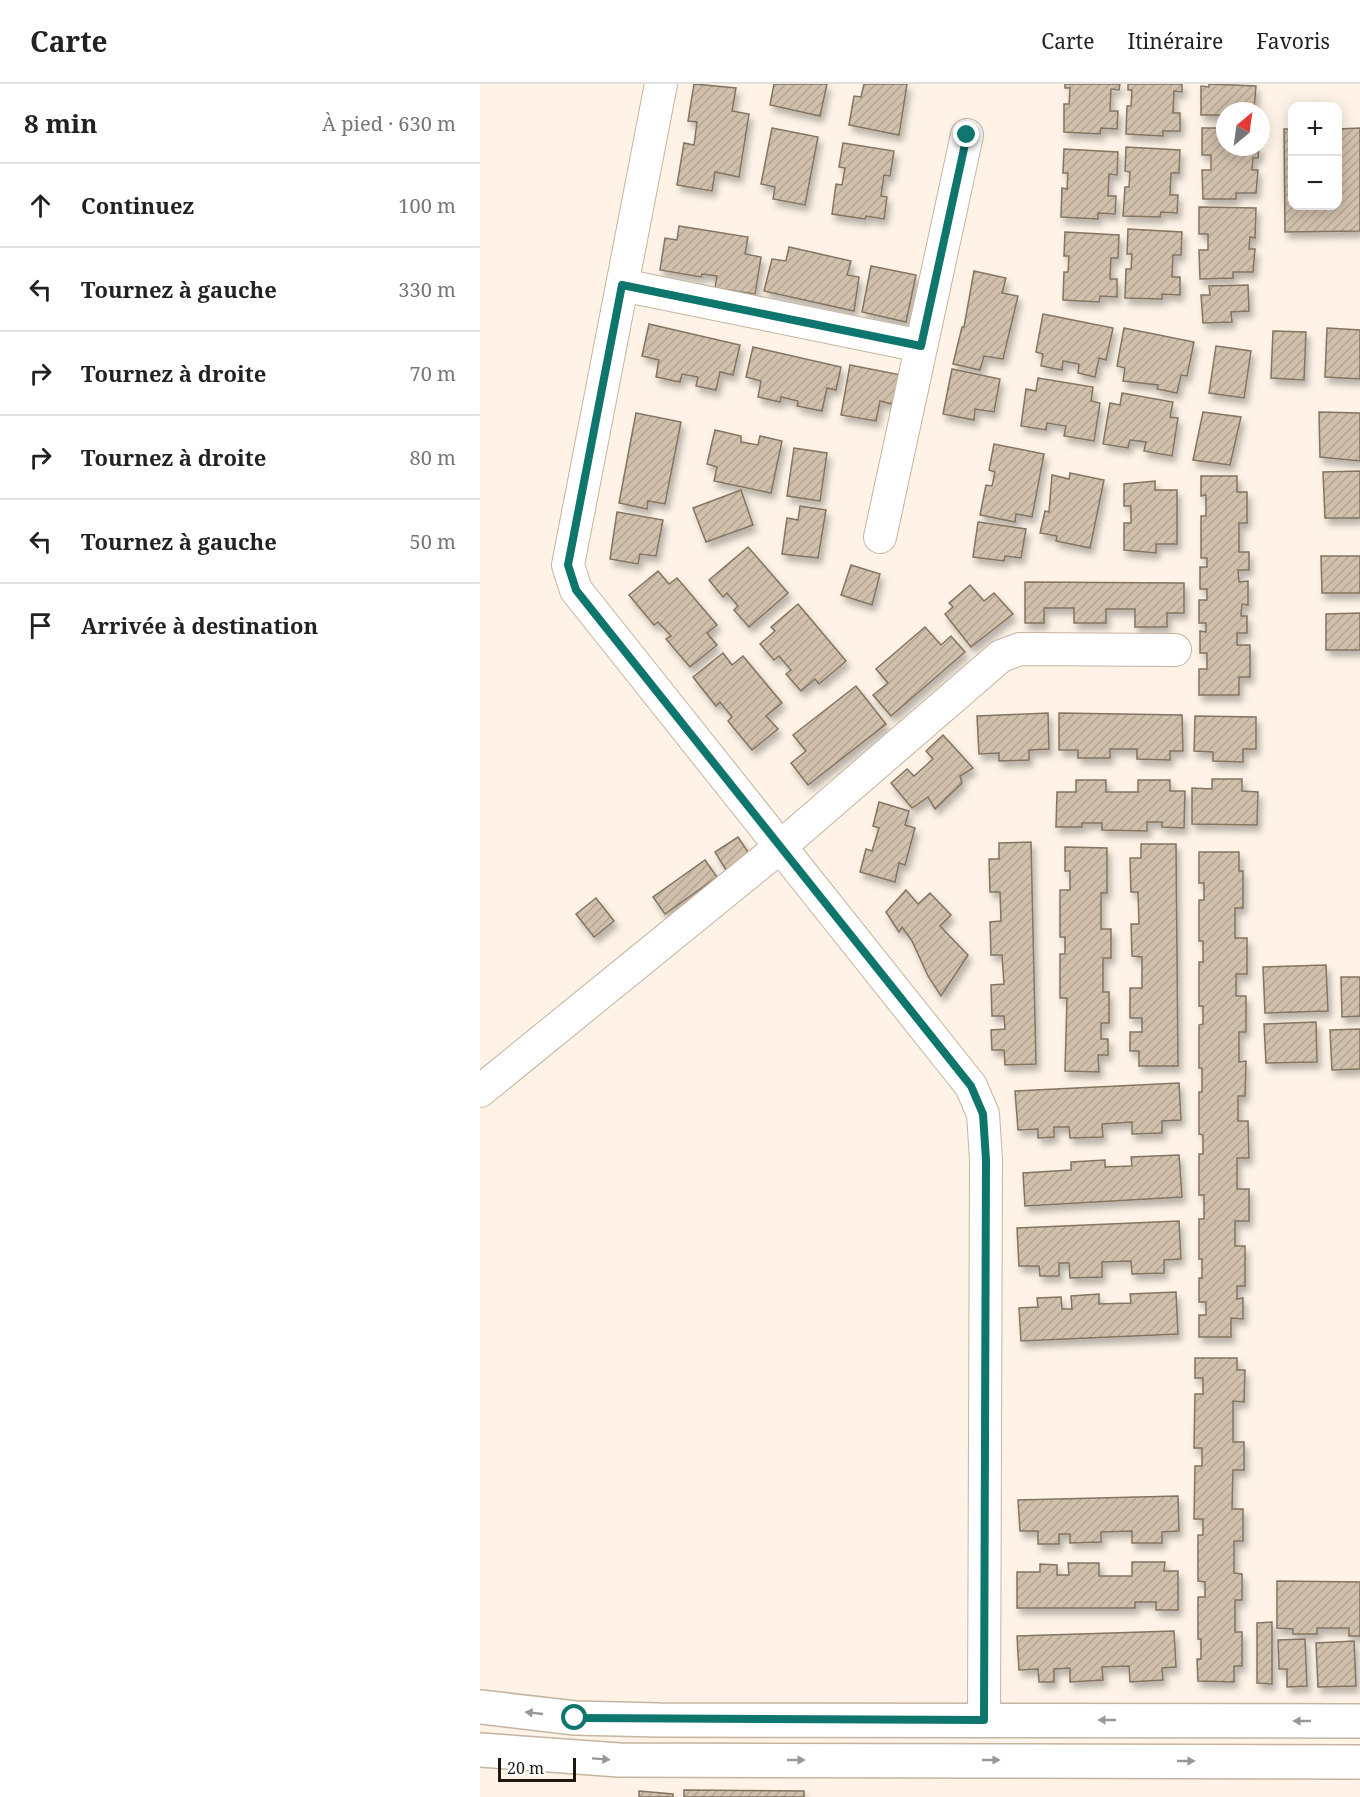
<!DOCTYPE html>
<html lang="fr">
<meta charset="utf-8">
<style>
body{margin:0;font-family:"Noto Serif",serif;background:#f6f6f6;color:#222}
.controls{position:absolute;right:18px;top:18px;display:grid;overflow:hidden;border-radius:12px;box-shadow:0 3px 15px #0003}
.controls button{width:54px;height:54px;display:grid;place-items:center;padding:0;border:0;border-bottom:2px solid #e0e0e0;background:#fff;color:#222;font:30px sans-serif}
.compass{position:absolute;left:736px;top:18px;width:54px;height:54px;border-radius:50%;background:#fff;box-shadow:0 3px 15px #0003;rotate:29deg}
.scale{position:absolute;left:18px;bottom:15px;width:78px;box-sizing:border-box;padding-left:6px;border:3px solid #1e1811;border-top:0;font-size:16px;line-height:21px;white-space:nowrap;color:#1e1811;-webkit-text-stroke:4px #fff;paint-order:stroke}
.stop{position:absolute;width:18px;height:18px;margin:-14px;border:4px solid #0f766e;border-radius:50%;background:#fff}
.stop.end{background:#0f766e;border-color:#fff;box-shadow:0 2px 6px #0008}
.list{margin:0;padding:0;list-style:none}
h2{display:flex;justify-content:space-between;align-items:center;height:78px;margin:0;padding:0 24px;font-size:26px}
h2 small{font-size:20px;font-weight:400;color:#767676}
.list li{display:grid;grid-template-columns:39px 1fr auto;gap:18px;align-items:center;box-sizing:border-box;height:84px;padding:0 24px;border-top:2px solid #e0e0e0}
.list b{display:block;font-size:22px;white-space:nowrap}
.list em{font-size:20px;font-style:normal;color:#767676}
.icon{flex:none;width:33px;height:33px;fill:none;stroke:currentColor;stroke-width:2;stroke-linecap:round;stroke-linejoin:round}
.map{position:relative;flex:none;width:880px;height:1713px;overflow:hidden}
header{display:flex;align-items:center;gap:36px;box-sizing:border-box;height:84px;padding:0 30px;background:#fff;border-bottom:2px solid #e0e0e0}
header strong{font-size:28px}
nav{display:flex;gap:33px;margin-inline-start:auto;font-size:21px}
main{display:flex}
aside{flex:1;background:#fff}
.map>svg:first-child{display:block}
.building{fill:url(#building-hatch);stroke:#837461;stroke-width:1.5;filter:url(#shadow)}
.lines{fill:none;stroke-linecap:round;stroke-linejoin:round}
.minor-casing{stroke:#c5b4a0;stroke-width:34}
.tertiary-casing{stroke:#c5b4a0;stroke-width:36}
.minor{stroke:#fff;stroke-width:32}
.tertiary{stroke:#fff;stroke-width:33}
.oneway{fill:#9a9794}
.route{stroke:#0f766e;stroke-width:8}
</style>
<header>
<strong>Carte</strong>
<nav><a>Carte</a><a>Itinéraire</a><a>Favoris</a></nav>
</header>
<main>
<aside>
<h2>8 min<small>À pied · 630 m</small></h2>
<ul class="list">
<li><svg class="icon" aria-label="ahead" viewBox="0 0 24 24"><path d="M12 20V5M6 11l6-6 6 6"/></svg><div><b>Continuez</b></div><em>100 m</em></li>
<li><svg class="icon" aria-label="left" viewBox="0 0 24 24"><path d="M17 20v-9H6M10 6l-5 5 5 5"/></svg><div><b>Tournez à gauche</b></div><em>330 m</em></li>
<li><svg class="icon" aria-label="right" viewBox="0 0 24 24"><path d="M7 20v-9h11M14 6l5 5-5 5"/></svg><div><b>Tournez à droite</b></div><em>70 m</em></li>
<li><svg class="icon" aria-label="right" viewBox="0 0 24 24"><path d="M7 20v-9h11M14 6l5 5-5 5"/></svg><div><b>Tournez à droite</b></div><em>80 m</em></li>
<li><svg class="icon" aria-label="left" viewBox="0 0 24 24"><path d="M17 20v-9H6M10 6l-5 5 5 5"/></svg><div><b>Tournez à gauche</b></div><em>50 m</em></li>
<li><svg class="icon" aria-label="arrive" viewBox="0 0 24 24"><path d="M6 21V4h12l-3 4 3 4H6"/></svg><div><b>Arrivée à destination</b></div></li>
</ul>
</aside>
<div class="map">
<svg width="880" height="1713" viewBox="0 0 880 1713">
<defs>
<pattern id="building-hatch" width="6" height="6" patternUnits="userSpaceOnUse" patternTransform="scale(1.5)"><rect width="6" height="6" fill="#d1c0ac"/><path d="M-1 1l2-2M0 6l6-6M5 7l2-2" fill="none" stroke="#b3a493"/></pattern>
<filter id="shadow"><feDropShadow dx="3.5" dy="6" stdDeviation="3" flood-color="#0004"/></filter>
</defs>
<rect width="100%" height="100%" fill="#fef3e6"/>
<g class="building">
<path d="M214 0 256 4 252 27 269 30 259 93 235 88 232 107 197 101 204 59 214 61 217 38 208 37Z"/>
<path d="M294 0H347L340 32 290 21Z"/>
<path d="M384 0H427L419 51 369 41 374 12 381 13Z"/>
<path d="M585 0H640L639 6 631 5 630 27H638L637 45 621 44 620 50 584 48V20H589L590 4H585Z"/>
<path d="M648 0H702V8L694 7 693 29H700V47H683V52L646 50 647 22H651L652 6H648Z"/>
<path d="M729 0 776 2 774 25 745 27V31H721V2L729 3Z"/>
<path d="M292 44 338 53 325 121 293 115 295 103 281 100Z"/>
<path d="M722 44H745V63H779L778 74H773L772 86H778L776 109H756V115H723L722 86H731V71H722Z"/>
<path d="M880 44V147L805 148 804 45H812V122H858V45Z"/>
<path d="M363 59 414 67 410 92 404 91 401 112 407 113 404 135 386 132 385 135 352 130 356 100 362 101 365 84 359 83Z"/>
<path d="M646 63 700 66 699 89H691L690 111H698L697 129 681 128 680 133 643 132 645 103H649L650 88 645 87Z"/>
<path d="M584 65 638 68 637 91 629 90 628 112H636L635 130 618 129V135L581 133 582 104 587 105 588 89H583Z"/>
<path d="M719 123 776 124 775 154 770 153 769 165H775L773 188H753V194L720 195 719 166H728V150H719Z"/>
<path d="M199 142 268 153 265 170 281 173 275 210 235 204 237 192 222 190 221 193 180 186 185 154 197 156Z"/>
<path d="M648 145 702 148 701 171H693L692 193H700V211L682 210V215L645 214 646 185H651L652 170H647Z"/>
<path d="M585 148 639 151 638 174H631L630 195H637V213L620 212 619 218 583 216 584 188H588L589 172H584Z"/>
<path d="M309 163 371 177 367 191 379 193 374 227 284 207 292 175 306 177Z"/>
<path d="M391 182 436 191 426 238 382 228Z"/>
<path d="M494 187 526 194 522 209 538 212 523 275 504 272 500 286 473 280 482 243H484Z"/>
<path d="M768 201 769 227 751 228 752 238 723 239 721 211H730L729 202Z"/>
<path d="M563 230 633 244 626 276 619 274 615 293 598 289 599 280 583 277 582 286 561 282 563 270 556 268Z"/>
<path d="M169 240 260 261 253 291 240 288 236 306 216 302 218 293 202 290 200 298 176 293 179 276 162 272Z"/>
<path d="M644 244 714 258 707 292 701 291 697 309 677 305 678 301 643 297 645 284 637 282Z"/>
<path d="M847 244 880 246V295L845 293Z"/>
<path d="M793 247 826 248 824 296 791 294Z"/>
<path d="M736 262 771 267 764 314 729 309Z"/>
<path d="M273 263 361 283 356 306 347 304 342 327 317 322 318 317 301 313 300 318 278 313 281 297 266 293Z"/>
<path d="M370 281 421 291 416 321 400 317 396 337 361 331Z"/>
<path d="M472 285 520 295 514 328 495 325 494 336 463 330Z"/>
<path d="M558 294 613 303 611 317 620 319 614 357 584 352 586 342 567 339 566 346 541 342 546 305 556 307Z"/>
<path d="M642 309 693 318 690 333 698 334 692 372 664 367 666 358 650 356 648 364 623 360 630 319 640 321Z"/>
<path d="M723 328 761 333 750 381 713 376Z"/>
<path d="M839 328 880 329V377L840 373Z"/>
<path d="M156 329 201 338 185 420 168 417 167 425 139 419Z"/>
<path d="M235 346 261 352V358L278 361 280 352 302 357 291 409 234 397 237 383 227 380Z"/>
<path d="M514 360 564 370 552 433 536 430 535 438 500 431 506 401 512 402 515 388 509 386Z"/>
<path d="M314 364 347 369 340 417 307 412Z"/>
<path d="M880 387V434H845L843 388Z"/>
<path d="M590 389 624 396 610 464 576 457 577 452 560 449 565 427 569 428 572 391 589 395Z"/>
<path d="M721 392H757V408H767V439H759V468H769V486H758L759 498 768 497V521L762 520 761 532H767V549H757V561H770V593H759V611H719V585H727V569H720V547L726 548V539H719V516H727V505H720V483H727V474H721V432H726V411L721 412Z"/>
<path d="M675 397V406H697V460H676V469L644 466V439H651V422H644V400Z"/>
<path d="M261 406 273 441 226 458 213 424Z"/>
<path d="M320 422 346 426 338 474 302 470 307 434 318 436Z"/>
<path d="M137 428 183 436 176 472 160 470 158 480 130 475Z"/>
<path d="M498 438 546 445 541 474 525 472 524 477 493 473Z"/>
<path d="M268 463 308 509 269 543 254 526 258 522 247 509 243 513 229 496Z"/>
<path d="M841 472H880V509H842Z"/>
<path d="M371 481 400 490 392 521 361 511Z"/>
<path d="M178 487 189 500 197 494 237 541 227 549 237 561 210 583 186 555 191 552 178 538 174 541 149 511Z"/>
<path d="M545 498 704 499V529H687V543H655V525H626V539H594V524H564V539H545Z"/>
<path d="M490 501 504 517 514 509 533 530 491 563 465 530 473 523 469 519Z"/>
<path d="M318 520 366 577 339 600 335 595 321 607 306 590 311 586 299 572 294 576 280 560 295 547 291 543Z"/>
<path d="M880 529V566H846V530Z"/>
<path d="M445 543 461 561 471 552 485 568 411 632 393 611 408 599 396 585Z"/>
<path d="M243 569 252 581 263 572 302 619 286 632 298 645 272 666 248 637 252 633 240 618 236 622 213 593Z"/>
<path d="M376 602 406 640 328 701 311 679 326 667 313 651Z"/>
<path d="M568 629 569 665 549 666V676L519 677V669L499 670 497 632Z"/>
<path d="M579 629 702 631 703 667H690V676L657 675V665H630V674H598V666H579Z"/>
<path d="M715 632 776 633V665H763V678L733 677V668L714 667Z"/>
<path d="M463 651 493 684 480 692 482 699 455 725 448 713 432 724 411 699 427 685 434 692 453 675 446 667Z"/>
<path d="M732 695H762V707L778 708 777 741 712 740V704L732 705Z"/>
<path d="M596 696H626V708H658V696H690V707H705L704 744 682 743V738H667V747L622 746V739H602V743H576L577 708H596Z"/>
<path d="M399 718 429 727 425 741 435 744 425 781 419 779 415 798 380 788 386 765 392 767 399 744 393 742Z"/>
<path d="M258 753 270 771 246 786 235 768Z"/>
<path d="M551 758 556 980 525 981 524 966H512L511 946 525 945 524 932H512L511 901 524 900 522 871H511L510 838 521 837 520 808H510L509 775H519V759Z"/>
<path d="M661 760H696L698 982H659V967H650V948H662V934H650V904H662V873L652 872 651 840H659L658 808H651L650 774H661Z"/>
<path d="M585 763 627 764V809H621V845H631V874H623V908H629V939H621V955H628V971H618L619 988 585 987 587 914H580V870H585V853H580V806H590V787H585Z"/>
<path d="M719 768H759V787H763V824H755V854H767V890H756V912H766V948H759V978L766 977 765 1012H758V1037H768L769 1074H757V1105H769V1137H755V1162H765V1202H757V1215L763 1214V1235L751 1234V1253H719V1231H726V1218H719V1194H722V1175H719V1135H724V1111H719V1070H723V1051L719 1050V1008H722V984H719V941L723 940V922H719V878H723V857H719V816H724V799H719Z"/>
<path d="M225 776 237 793 185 830 173 813Z"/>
<path d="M426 806 438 820 450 809 471 831 460 842 488 871 461 912 448 892 432 857 422 843 419 848 406 828Z"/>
<path d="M116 814 134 837 114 853 96 830Z"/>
<path d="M846 881 848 927 785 929 783 883Z"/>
<path d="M861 893H880V932L862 933Z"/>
<path d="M836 938 837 978 786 979 784 940Z"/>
<path d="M880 945V985L852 986 850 946Z"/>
<path d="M699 999 701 1036 682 1037V1049L652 1050V1038L622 1040 623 1053 590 1054 589 1043H574V1053L558 1054V1045L538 1046 535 1007Z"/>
<path d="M699 1071 702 1113 545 1122 543 1089 591 1086V1078L625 1076V1083L652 1082 651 1073Z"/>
<path d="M699 1137 701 1175 684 1176V1189L652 1190 651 1177 622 1178V1193L590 1194 589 1179H579V1192H560L559 1182H539L537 1144Z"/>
<path d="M696 1208 698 1250 541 1257 539 1224 558 1223 557 1214 581 1213 582 1225H592L591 1212 619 1210V1220L651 1219 650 1210Z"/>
<path d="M715 1274H757V1286H765L764 1318 753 1317V1358H764V1386H753L752 1425H763V1457H754V1489L762 1490V1516H755V1548H762V1582H754V1598L718 1597 717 1575H721V1555H718V1513H725V1498L718 1497V1451H723V1435H714L715 1382H722V1364H714L715 1310H723V1294H715Z"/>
<path d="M698 1412 699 1447 682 1448V1459H652V1447L621 1448V1458L590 1459V1450H579V1460H558V1447H540L538 1416Z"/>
<path d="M652 1478H685L684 1487H698V1526H676V1518H655V1524H537V1488H560V1480L577 1481V1491H589L588 1479H619V1492H652Z"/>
<path d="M797 1497 880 1498V1552H869V1544H837V1550H813V1545L797 1544Z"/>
<path d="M792 1538V1600L777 1599V1539Z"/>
<path d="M694 1547 696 1583 682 1584 683 1596 650 1598 649 1582 622 1583 623 1596 590 1598V1584L574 1585V1598H559L558 1585 539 1586 537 1552Z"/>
<path d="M825 1555 827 1602 807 1603V1585H799L798 1556Z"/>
<path d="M874 1557 876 1602 838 1603 836 1559Z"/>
<path d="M204 1706 324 1707V1713H204Z"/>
<path d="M159 1707 193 1710V1713H159Z"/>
</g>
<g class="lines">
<g class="minor-casing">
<g id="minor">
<path d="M181 0 88 481 96 506 491 1002 503 1030 506 1076 504 1636"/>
<path d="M142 201 441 262"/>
<path d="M400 453 487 51"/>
<path d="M0 1007 300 763 521 572 540 565 695 566"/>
</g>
</g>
<g class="tertiary-casing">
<g id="tertiary">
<path d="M0 1623 95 1634 179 1636 880 1637"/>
<path d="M0 1666 139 1676 880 1678"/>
</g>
</g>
<use href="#minor" class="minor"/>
<use href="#tertiary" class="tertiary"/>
</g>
<defs><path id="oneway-solid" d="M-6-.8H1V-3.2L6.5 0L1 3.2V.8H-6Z" transform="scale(1.5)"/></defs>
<g class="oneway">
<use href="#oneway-solid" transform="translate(54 1629) rotate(-174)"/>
<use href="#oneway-solid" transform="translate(627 1636) rotate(-180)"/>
<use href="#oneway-solid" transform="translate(822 1637) rotate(-180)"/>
<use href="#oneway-solid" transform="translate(121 1675) rotate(4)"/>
<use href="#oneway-solid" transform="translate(316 1676)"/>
<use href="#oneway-solid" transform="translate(511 1676)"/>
<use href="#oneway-solid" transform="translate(706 1677)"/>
</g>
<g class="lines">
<path class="route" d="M95 1634 504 1636 506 1076 503 1030 491 1002 96 506 88 481 142 201 441 262 487 51"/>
</g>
</svg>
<div class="controls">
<button>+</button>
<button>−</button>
</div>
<svg class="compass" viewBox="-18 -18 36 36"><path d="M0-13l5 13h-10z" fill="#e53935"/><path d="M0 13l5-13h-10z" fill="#767676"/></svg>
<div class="scale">20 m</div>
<div class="stop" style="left:95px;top:1634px"></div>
<div class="stop end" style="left:487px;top:51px"></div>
</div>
</main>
